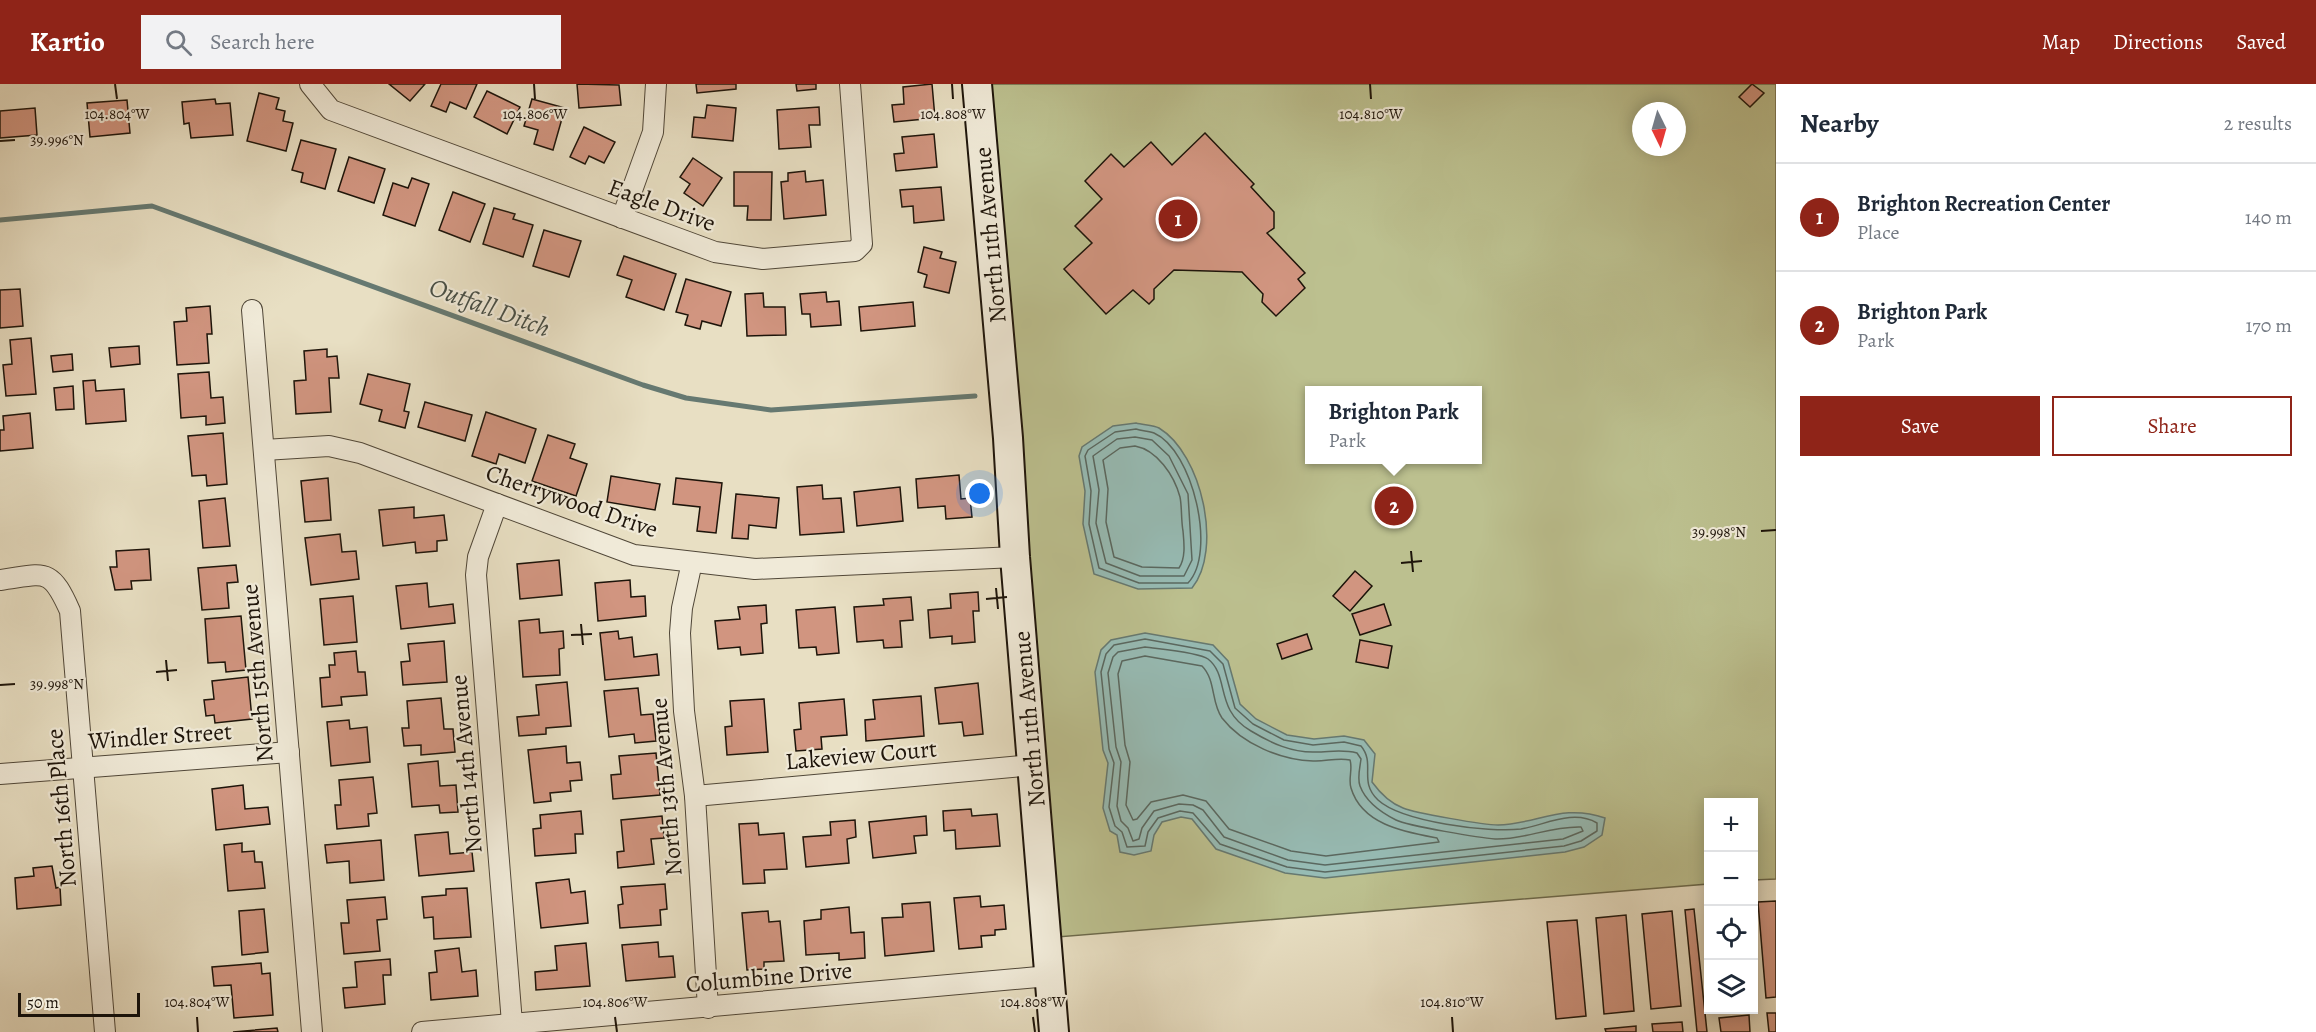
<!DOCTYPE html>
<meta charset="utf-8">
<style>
body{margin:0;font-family:Alegreya,serif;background:#f2f2f3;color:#1f2937}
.controls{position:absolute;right:18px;bottom:18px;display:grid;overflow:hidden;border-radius:0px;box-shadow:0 3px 15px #0003}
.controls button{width:54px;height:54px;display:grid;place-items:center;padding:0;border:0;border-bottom:2px solid #e0e1e3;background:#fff;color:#1f2937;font:30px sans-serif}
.compass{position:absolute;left:1632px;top:18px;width:54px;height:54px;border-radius:50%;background:#fff;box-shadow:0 3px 15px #0003;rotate:175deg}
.scale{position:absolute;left:18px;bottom:15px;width:122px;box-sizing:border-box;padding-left:6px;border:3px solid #1d140a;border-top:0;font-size:16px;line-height:21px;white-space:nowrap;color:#1d140a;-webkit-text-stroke:4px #f0ead8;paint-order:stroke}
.you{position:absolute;left:980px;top:410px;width:21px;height:21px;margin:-15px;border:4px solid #fff;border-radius:50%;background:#1a73e8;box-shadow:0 0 0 9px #1a73e833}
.badge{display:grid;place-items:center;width:39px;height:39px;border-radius:50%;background:#8f2418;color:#fff;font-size:20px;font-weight:700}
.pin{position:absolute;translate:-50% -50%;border:3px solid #fff;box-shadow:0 2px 6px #0006}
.popup{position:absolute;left:1305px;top:302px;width:177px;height:78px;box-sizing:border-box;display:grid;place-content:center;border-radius:0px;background:#fff;filter:drop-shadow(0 2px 4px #0005);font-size:20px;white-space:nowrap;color:#747a83}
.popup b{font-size:22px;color:#1f2937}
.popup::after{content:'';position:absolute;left:50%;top:100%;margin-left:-12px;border:12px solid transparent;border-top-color:#fff}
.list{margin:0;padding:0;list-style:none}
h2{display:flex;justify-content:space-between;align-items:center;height:78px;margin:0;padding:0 24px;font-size:26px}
h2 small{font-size:20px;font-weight:400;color:#747a83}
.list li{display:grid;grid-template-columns:39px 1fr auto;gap:18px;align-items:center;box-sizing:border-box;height:108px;padding:0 24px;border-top:2px solid #e0e1e3}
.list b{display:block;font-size:22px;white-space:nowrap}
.list p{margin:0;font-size:20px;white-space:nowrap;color:#747a83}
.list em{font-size:20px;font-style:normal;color:#747a83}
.actions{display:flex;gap:12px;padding:18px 24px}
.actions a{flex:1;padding:14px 0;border:2px solid #8f2418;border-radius:0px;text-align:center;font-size:21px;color:#8f2418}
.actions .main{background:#8f2418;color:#fff}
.icon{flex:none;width:33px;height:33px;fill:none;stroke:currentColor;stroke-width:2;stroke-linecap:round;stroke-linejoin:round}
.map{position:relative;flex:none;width:1776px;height:948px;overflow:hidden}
header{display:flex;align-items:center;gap:36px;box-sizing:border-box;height:84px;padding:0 30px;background:#8f2418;color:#fff}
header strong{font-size:28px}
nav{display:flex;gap:33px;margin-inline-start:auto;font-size:21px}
.search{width:420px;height:54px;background:#f2f2f3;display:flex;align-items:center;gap:15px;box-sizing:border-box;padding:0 21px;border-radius:0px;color:#747a83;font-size:22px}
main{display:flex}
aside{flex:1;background:#fff}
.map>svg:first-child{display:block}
.green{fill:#bcc08f;stroke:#6c6a4c;stroke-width:1.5;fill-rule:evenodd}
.water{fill:#97bcb5;stroke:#667971;stroke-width:1.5}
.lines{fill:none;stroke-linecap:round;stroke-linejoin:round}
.shore{stroke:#5a6860;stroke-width:1.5}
.stream{stroke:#667971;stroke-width:5}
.building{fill:#d19580;stroke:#1d140a;stroke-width:1.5}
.street-casing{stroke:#504738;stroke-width:22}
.secondary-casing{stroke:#1d140a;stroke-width:32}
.street{stroke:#f0ead8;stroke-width:20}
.secondary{stroke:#f0ead8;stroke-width:28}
.ticks{fill:none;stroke:#1d140a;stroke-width:2}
.labels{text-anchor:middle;stroke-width:4.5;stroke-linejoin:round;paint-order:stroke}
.street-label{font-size:24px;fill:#1d140a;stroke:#f0ead8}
.water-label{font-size:26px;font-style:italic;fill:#484f46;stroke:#f0ead8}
.ticks-label{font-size:15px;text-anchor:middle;fill:#1d140a;stroke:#f0ead8;stroke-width:4.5;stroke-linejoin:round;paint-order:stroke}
</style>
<header>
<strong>Kartio</strong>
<div class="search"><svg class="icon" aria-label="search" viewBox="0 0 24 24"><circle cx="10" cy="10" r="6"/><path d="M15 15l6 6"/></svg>Search here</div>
<nav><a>Map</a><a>Directions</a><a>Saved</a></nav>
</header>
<main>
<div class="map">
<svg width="1776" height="948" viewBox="0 0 1776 948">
<rect width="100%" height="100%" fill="#e8dfc3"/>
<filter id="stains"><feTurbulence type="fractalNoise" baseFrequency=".00333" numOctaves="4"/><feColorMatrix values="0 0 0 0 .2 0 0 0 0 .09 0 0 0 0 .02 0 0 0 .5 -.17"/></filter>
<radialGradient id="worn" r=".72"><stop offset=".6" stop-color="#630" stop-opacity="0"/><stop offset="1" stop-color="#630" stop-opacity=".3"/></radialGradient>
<path class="green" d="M977 0H1776V795L1754 796V718H1708V800L1045 854ZM1641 27H1677V63H1641ZM1310 306H1478V376H1310Z"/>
<g class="water">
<path d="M1136 339C1143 341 1153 341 1159 344 1202 370 1223 466 1192 504L1138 505 1094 490 1083 440 1085 407 1079 372 1082 363 1113 342Z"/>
<path d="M1145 549 1213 561 1228 577 1240 620 1256 635 1287 651 1314 655 1344 652 1364 656 1375 670 1372 698C1380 709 1390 719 1403 724 1415 729 1484 741 1498 741 1538 740 1562 719 1605 734L1602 751 1584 763 1565 768 1325 794 1285 789 1216 765 1192 735 1181 733 1162 738 1154 751 1151 767 1134 771 1120 768 1117 751 1110 747 1103 724 1108 679 1103 666 1095 588 1101 566 1111 556Z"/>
</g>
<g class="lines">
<g class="shore">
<path d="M1136 345C1142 347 1149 347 1154 349 1193 366 1217 469 1188 499H1139L1099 484 1089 440 1091 407 1085 372 1088 366 1115 348Z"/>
<path d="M1135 353 1152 356 1169 372 1188 410 1192 476 1184 492H1140L1106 479 1096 439 1099 406 1093 372 1117 355Z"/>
<path d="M1135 362C1157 366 1174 391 1180 413 1182 423 1181 436 1183 447 1184 458 1186 474 1179 484L1142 483 1114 473 1106 438 1108 405 1103 376 1120 364Z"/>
<path d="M1145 555 1210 567 1223 580 1235 624 1253 640 1284 656 1313 661 1344 658 1361 662C1376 680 1358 697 1378 716 1402 738 1489 749 1521 745 1545 741 1573 725 1597 739V747L1581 757 1564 762 1325 788 1287 783 1220 760 1193 729 1180 727 1158 734 1148 748 1145 762 1127 763 1122 748 1115 742 1109 723 1114 679 1109 665 1101 588 1106 570 1114 561Z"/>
<path d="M1145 563C1158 565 1198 568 1208 575 1230 592 1214 626 1251 647 1271 659 1292 669 1316 668 1330 668 1342 665 1357 669L1361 675C1360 683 1357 694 1360 702 1366 718 1382 729 1396 736 1408 742 1481 754 1495 755 1525 756 1549 742 1581 743L1583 747 1563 755 1325 781 1288 776 1224 753 1203 726 1193 721 1179 720 1154 727 1142 744 1139 755 1133 757 1128 744 1121 737 1117 722 1121 678 1116 663 1108 589 1113 573 1118 568Z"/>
<path d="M1145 572 1202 582C1216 596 1211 619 1222 634 1242 660 1281 676 1313 677 1325 678 1337 673 1350 676 1353 685 1348 695 1351 704 1362 741 1405 748 1437 754L1439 758 1326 772 1291 767 1229 745 1206 717 1183 711 1151 718 1137 735 1133 736 1126 721 1130 678 1125 661 1118 590 1122 577Z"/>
</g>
<path class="stream" d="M0 136 152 122 643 301 686 314 771 326 975 312"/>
</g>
<g class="building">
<path d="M389 0H425L410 17Z"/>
<path d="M441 0H477L466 25 450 18 446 28 431 22Z"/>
<path d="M577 0 619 1 621 21 579 24Z"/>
<path d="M696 0H736V5L697 9Z"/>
<path d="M796 0H816V5L797 7Z"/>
<path d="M932 0 935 34 894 38 892 21 904 20 903 3Z"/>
<path d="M1752 0 1764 9 1750 23 1739 13Z"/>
<path d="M487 7 520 23 507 50 474 33Z"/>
<path d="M259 9 279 14 276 25 285 27 283 37 293 39 286 67 247 57Z"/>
<path d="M215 15 216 20 230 19 233 51 191 54 189 39 184 40 182 18Z"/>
<path d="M532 15 565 24 553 66 534 60 538 46 524 42Z"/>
<path d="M127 16 130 49 90 53 87 19Z"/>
<path d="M707 21 736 24 733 57 692 53 694 33 705 34Z"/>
<path d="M819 23 820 41H809L811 63 779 65 777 26Z"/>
<path d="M35 24 37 51 0 54V27Z"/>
<path d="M584 43 615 58 604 79 589 72 585 80 570 73Z"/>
<path d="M1205 49 1254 100 1251 103 1274 128V144L1267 149 1305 189 1298 195 1305 204 1276 232 1262 218 1263 210 1242 188 1174 186 1154 205V215L1149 220 1133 206 1106 230 1064 185 1092 159 1075 142 1102 115 1085 97 1111 70 1124 83 1151 58 1172 81Z"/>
<path d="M934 50 937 83 896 87 894 70 904 69 902 53Z"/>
<path d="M301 56 336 65 325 105 301 98 303 89 292 86Z"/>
<path d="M349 73 385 85 374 119 338 107Z"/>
<path d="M693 74 722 94 703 122 684 109 690 100 680 93Z"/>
<path d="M805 87 806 98 823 96 826 131 784 135 781 98 788 97V89Z"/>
<path d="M734 88H772L771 136H747L748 122H734Z"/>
<path d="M412 94 429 100 415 142 383 131 393 99 408 104Z"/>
<path d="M941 103 944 136 914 139 913 122 902 123 900 106Z"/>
<path d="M453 108 485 120 470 158 439 146Z"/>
<path d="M494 124 515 130 513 135 533 141 523 173 483 160Z"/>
<path d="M544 146 581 157 569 193 533 182Z"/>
<path d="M924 163 942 168 940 174 956 178 949 209 924 203 927 191 918 188Z"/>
<path d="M624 172 676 190 664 226 626 213 632 196 617 191Z"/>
<path d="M686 195 731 208 721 242 702 237 700 245 685 241 688 231 676 228Z"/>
<path d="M20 205 23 242 0 244V206Z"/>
<path d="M826 208 827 218 839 217 841 241 811 243 810 230H802L800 210Z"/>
<path d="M763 209 764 223H785L786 251 747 252 745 210Z"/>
<path d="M913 218 915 242 861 247 859 223Z"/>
<path d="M210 222 212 250H207L209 279 177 281 174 238 187 237 186 224Z"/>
<path d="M31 254 36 310 6 312 3 281 12 280 10 256Z"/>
<path d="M139 262 140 280 111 283 109 264Z"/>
<path d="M327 265V273L337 272 339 294H329L331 328 296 330 294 297 306 296 304 267Z"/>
<path d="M72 270 73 286 53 288 51 272Z"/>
<path d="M209 288 211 314 223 313 225 339 206 341V332L181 334 178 290Z"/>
<path d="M368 290 410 300 404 327 409 328 405 344 379 337 382 326 360 320Z"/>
<path d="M95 296 96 307 124 305 126 337 86 340 83 297Z"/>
<path d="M73 302 74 325 56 326 54 304Z"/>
<path d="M425 318 472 331 465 357 418 343Z"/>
<path d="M486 328 536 345 525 379 499 370 496 380 472 372Z"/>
<path d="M30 329 33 364 0 367V346H4L3 332Z"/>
<path d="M223 349 227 400 207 402 206 391 192 392 188 352Z"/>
<path d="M548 351 575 360 570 374 587 380 576 412 532 397Z"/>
<path d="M959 391 961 415 970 414 972 433 946 435 945 422 918 424 916 395Z"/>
<path d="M611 392 660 400 655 426 607 418Z"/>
<path d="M328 394 331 436 305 438 301 397Z"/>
<path d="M676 394 722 399 716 449 697 447 700 423 673 420Z"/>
<path d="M822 401 823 415 841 414 844 448 800 451 797 403Z"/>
<path d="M900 403 903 437 857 442 854 408Z"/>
<path d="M736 410 779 414 776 444 749 441 748 455 732 454Z"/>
<path d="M225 414 230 462 203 464 199 417Z"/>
<path d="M414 423V434L444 431 447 456 437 457V467L416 469 415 458 383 462 379 426Z"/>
<path d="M340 450 342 468 356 467 359 495 311 501 305 454Z"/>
<path d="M149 465 151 496 131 497 132 505 115 506 110 483H117L116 467Z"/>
<path d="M559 476 562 511 520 515 517 480Z"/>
<path d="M236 481 238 498 227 499 229 524 202 526 198 484Z"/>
<path d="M1355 487 1372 502 1350 527 1333 512Z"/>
<path d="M630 496 631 513 645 512 646 532 598 537 595 499Z"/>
<path d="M427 499 429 523 453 520 455 539 401 545 396 502Z"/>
<path d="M978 508 979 527H973L975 558 952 560V552L930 554 928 526 951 524 950 510Z"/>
<path d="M353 512 357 558 324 561 320 515Z"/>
<path d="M911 513 913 536 900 537 902 563 884 564 883 556 857 558 854 523 884 521 883 515Z"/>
<path d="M1384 520 1391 541 1360 551 1352 530Z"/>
<path d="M766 521 767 539 761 540 763 569 741 571 740 563 718 565 715 537 740 535 738 523Z"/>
<path d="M835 523 839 569 817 571 816 563 799 564 796 526Z"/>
<path d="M241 532 246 586 226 588 225 578 208 579 205 535Z"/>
<path d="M539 535 540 549 563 547 564 564 559 565 560 591 523 593 519 537Z"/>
<path d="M618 547 619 555 632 553 634 573 657 570 659 591 605 596 600 549Z"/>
<path d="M1307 550 1312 565 1282 575 1277 560Z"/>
<path d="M1360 556 1392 562 1388 584 1356 578Z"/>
<path d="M444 557 447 598 403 601 401 578 410 577 408 560Z"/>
<path d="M356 567 358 588H365L367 611 341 613 342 621 322 623 320 594 330 593 329 581H335L334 569Z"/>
<path d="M248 593 252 635 215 639 214 631 206 632 204 616 214 615 212 597Z"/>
<path d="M567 598 571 642 546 644V650L519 652 517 633 539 631 536 601Z"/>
<path d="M978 599 983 650 964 652 962 638 939 640 935 604Z"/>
<path d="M638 604 641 631 653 630 656 657 635 659 634 650 609 653 604 607Z"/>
<path d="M921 612 924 652 866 657 865 636 875 635 873 616Z"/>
<path d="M441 614 444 645H453L455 668 421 671V661L404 662 402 644H409L407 617Z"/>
<path d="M764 615 768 668 727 671 725 643 732 642 730 617Z"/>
<path d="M844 615 847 651 821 653 822 665 796 667 794 646 801 645 799 619Z"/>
<path d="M349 636 350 645 367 643 370 678 331 682 327 638Z"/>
<path d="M566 662 567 679 580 678 582 696 570 697 571 707 550 709 551 717 534 719 528 666Z"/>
<path d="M656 669 660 711 613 715 611 691 621 690 619 672Z"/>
<path d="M438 677 440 702 456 701 458 728 440 729 439 721 412 723 408 680Z"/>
<path d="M373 693 377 729 368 730 369 742 337 745 335 721H341L339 696Z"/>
<path d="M243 701 245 725 268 723 270 740 216 746 212 705Z"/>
<path d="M971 725 972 732 997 730 1000 762 956 765 955 746 944 747 943 727Z"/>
<path d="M581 727 583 750H575L576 769 535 772 533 745 541 744 540 731Z"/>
<path d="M662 732 664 754 651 755 654 780 618 784 617 768 624 767 621 736Z"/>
<path d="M926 732 927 751 914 752 916 769 873 774 869 738Z"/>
<path d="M855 736 856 753 847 755 849 779 806 783 803 753 831 751 830 738Z"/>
<path d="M758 739 759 751 784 749 787 785 764 786 765 799 743 800 739 740Z"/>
<path d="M448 748 450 770 472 768 474 787 419 792 415 751Z"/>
<path d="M381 756 384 796 350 799 349 777 327 779 325 761Z"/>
<path d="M242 759V768L254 767 255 778H262L265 804 228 807 224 761Z"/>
<path d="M52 782 56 804 60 803 61 821 17 825 15 794 34 792 33 784Z"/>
<path d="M569 795 571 809 585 807 588 839 541 844 536 799Z"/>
<path d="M665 800 667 825 660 826 661 841 620 844 618 821 623 820 621 803Z"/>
<path d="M467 804 471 853 434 855 433 833 424 834 422 813 446 811V805Z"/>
<path d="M980 812 981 823 1004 821 1006 845 995 846V851L981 852 982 863 959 865 954 814Z"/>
<path d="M385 813 387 835 377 836 380 867 344 870 341 839H349L347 816Z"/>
<path d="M1776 817V913L1766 914 1758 818Z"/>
<path d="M930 818 934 867 885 872 882 834 903 833 902 820Z"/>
<path d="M849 823 851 849 864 848 865 874 839 876V869L806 871 804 837 821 835V826Z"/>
<path d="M264 825 268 868 242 871 239 827Z"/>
<path d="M1694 825 1707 948H1697L1685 826Z"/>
<path d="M768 827 769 838 780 837 784 877 764 878V885L747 886 742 829Z"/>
<path d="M1672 827 1681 922 1651 925 1642 830Z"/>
<path d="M1626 831 1634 927 1604 930 1596 834Z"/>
<path d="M1577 836 1586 932 1556 935 1547 838Z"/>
<path d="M658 858 659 873 673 872 675 893 626 897 622 861Z"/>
<path d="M586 859 590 902 536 906 535 888 557 886 555 862Z"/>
<path d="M459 864 462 888 476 886 478 912 431 916 429 889 437 888 435 867Z"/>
<path d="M390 875 391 891H383L385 920 345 924 343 904 357 903 355 878Z"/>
<path d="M261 879 262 890 270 889 273 931 234 934 231 901 214 902 212 883Z"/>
<path d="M1767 929H1776V948H1769Z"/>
<path d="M1749 931 1750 948H1721L1719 934Z"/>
<path d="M1682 938 1683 948H1653L1652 940Z"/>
<path d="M1636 942V948H1606L1605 945Z"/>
<path d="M277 944 278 948H233Z"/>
</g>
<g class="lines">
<g class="street-casing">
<g id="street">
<path d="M310 0 331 26 715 168 763 175 855 167 862 160 850 0"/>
<path d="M622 134 653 48 656 0"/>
<path d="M252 226 312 948"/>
<path d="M264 366 329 362 360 369 634 471 755 485 1015 473"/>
<path d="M497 420 478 473 476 491 512 939"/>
<path d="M692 478 682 524 680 549 684 627 695 712 708 924"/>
<path d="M0 496C45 490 50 482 70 527L105 948"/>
<path d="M0 690 289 668"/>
<path d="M695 712 1033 681"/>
<path d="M422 948 1049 892"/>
</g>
</g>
<g class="secondary-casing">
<path id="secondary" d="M977 0 1008 354 1015 473 1054 948"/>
</g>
<use href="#street" class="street"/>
<use href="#secondary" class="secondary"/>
</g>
<path class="ticks" d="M115 0 117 15M534 0 535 15M952 0 953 15M1370 0 1371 15M0 57 15 56M1761 447 1776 446M1411 467 1413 488M1401 479 1422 477M996 504 998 525M986 515 1007 513M581 540 583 561M571 551 592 550M166 576 168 597M156 588 177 586M0 601 15 600M197 933 198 948M615 933 617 948M1033 933 1035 948M1452 933 1453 948"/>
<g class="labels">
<g class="street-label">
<text transform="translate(662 121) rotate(20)" y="8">Eagle Drive</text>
<text transform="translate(990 151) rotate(-95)" y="8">North 11th Avenue</text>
<text transform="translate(572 417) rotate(19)" y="8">Cherrywood Drive</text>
<text transform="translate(257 589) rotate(-95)" y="8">North 15th Avenue</text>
<text transform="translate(1029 635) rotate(-95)" y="8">North 11th Avenue</text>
<text transform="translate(160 652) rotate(-4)" y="8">Windler Street</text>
<text transform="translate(861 671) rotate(-5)" y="8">Lakeview Court</text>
<text transform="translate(466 680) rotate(-95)" y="8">North 14th Avenue</text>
<text transform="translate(666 703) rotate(-95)" y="8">North 13th Avenue</text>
<text transform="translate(61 724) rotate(-95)" y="8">North 16th Place</text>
<text transform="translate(769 893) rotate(-5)" y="8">Columbine Drive</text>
</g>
<g class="water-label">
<text transform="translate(490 223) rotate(20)" y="9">Outfall Ditch</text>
</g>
</g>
<g class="ticks-label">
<text x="117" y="35">104.804°W</text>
<text x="535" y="35">104.806°W</text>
<text x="953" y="35">104.808°W</text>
<text x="1371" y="35">104.810°W</text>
<text x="57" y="61">39.996°N</text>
<text x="1719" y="453">39.998°N</text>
<text x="57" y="605">39.998°N</text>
<text x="197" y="923">104.804°W</text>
<text x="615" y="923">104.806°W</text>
<text x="1033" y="923">104.808°W</text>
<text x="1452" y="923">104.810°W</text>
</g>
<rect width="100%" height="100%" filter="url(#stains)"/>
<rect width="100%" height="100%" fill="url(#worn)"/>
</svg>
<div class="controls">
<button>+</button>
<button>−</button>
<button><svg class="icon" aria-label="locate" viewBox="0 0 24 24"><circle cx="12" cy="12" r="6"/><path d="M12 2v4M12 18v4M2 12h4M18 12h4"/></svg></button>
<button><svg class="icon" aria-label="layers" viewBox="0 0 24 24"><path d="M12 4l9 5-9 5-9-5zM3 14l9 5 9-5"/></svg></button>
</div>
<svg class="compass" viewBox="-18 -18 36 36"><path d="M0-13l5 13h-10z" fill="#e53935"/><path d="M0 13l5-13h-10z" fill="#747a83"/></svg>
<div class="scale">50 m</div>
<div class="you"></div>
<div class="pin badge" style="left:1178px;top:135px">1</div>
<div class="pin badge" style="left:1394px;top:422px">2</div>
<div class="popup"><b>Brighton Park</b>Park</div>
</div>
<aside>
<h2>Nearby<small>2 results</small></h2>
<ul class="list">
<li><span class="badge">1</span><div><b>Brighton Recreation Center</b><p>Place</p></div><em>140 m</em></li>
<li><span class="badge">2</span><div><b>Brighton Park</b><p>Park</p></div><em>170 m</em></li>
</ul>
<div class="actions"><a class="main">Save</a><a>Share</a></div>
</aside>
</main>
